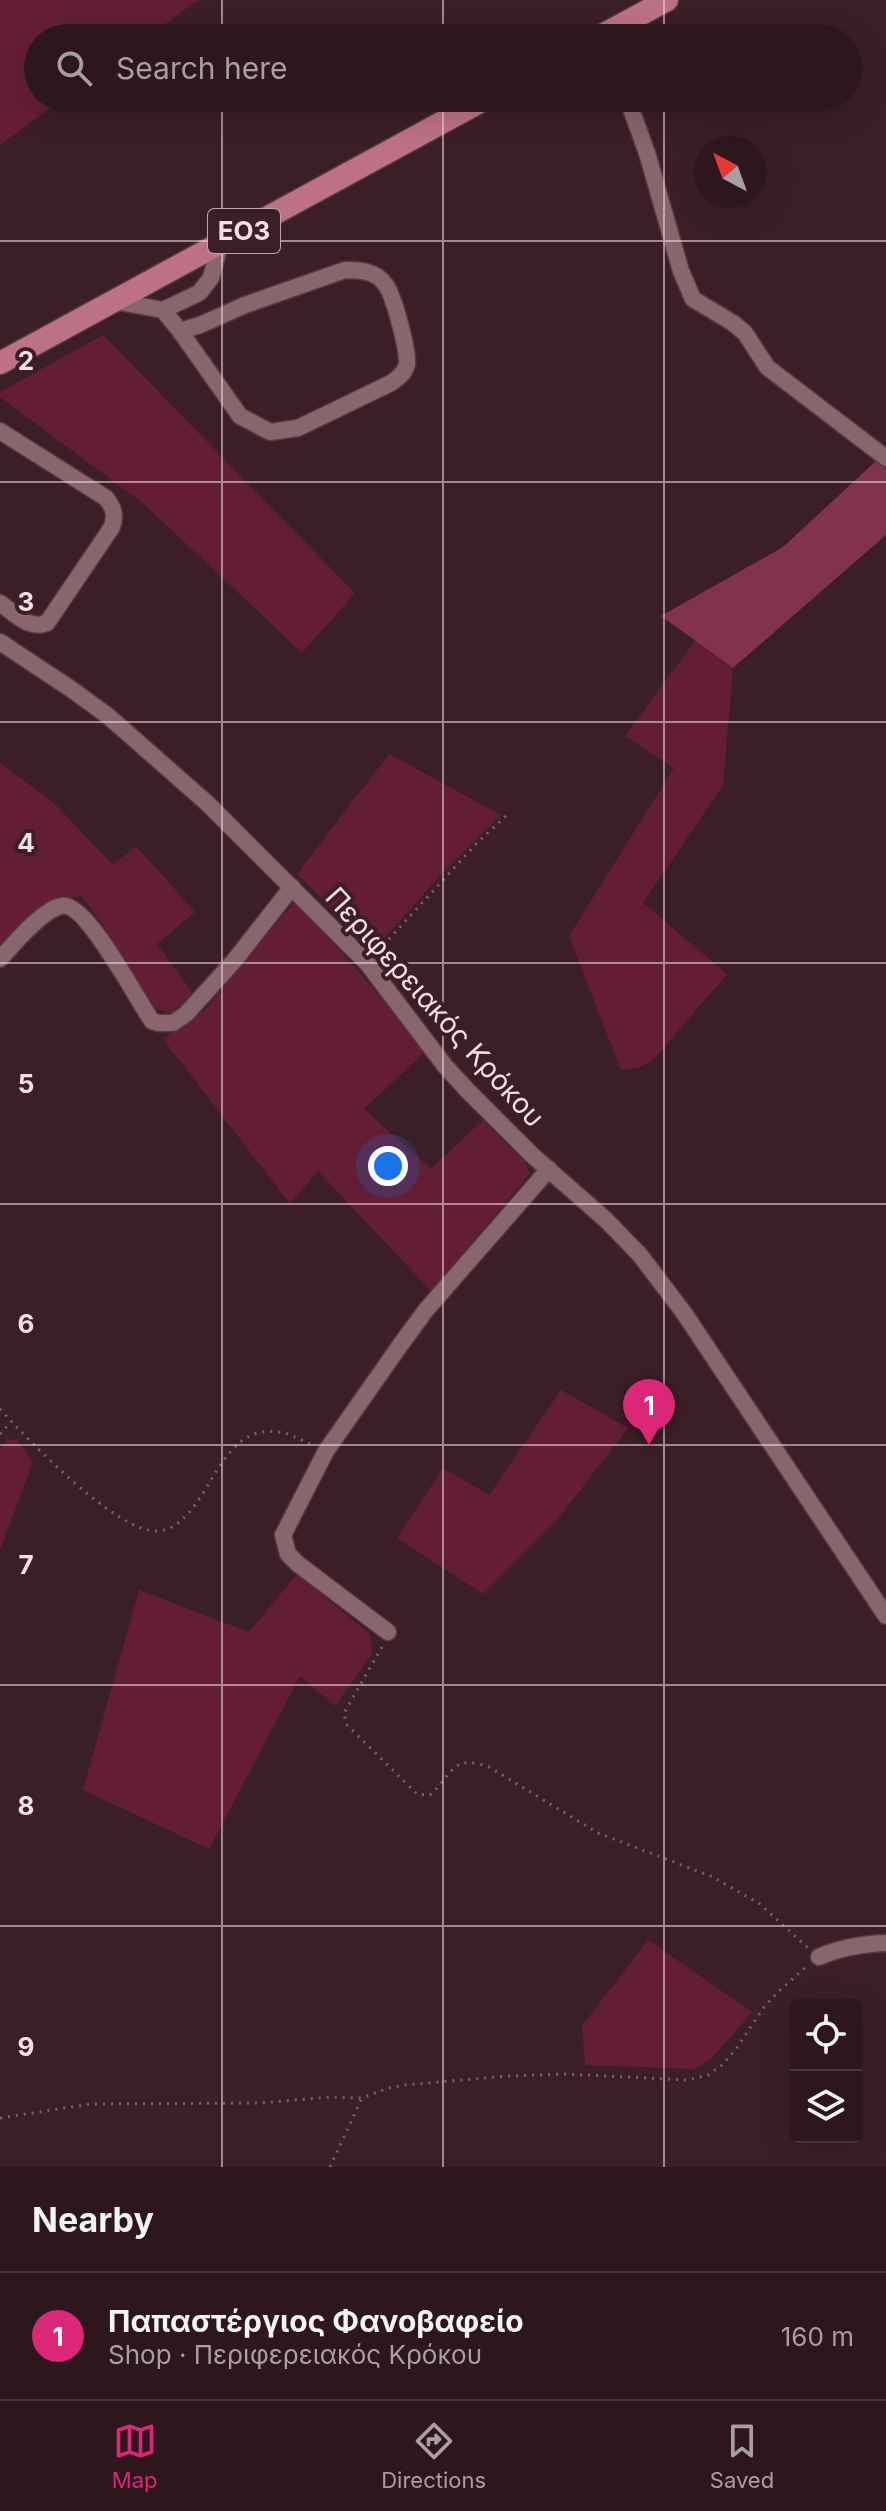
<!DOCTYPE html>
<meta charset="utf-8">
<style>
body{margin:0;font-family:Inter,sans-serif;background:#392329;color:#f1f3f6}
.controls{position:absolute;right:24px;bottom:24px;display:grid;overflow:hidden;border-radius:8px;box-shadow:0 8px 32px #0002}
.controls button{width:72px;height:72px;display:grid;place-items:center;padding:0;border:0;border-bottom:2px solid #48353b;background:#2d161c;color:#f1f3f6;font:40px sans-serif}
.compass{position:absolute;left:694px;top:136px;width:72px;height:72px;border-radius:50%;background:#2d161c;box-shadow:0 8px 32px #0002;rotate:319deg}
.you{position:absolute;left:388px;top:1166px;width:28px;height:28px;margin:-20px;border:6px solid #fff;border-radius:50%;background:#1a73e8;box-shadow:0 0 0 12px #1a73e833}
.badge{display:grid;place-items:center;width:52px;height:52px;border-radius:50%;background:#db2777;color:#fff;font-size:26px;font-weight:700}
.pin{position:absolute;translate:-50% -66px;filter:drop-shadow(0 2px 4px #0008)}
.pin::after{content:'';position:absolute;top:42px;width:28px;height:24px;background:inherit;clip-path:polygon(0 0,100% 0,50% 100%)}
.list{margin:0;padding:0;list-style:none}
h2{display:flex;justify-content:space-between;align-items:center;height:104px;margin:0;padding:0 32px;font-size:34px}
h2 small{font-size:26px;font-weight:400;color:#a79fa3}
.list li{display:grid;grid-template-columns:52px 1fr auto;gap:24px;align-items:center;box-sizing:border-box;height:128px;padding:0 32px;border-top:2px solid #48353b}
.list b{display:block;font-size:30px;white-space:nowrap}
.list p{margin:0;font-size:26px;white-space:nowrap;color:#a79fa3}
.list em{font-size:26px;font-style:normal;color:#a79fa3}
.icon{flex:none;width:44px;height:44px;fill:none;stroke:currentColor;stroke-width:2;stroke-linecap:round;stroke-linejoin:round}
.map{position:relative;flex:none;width:886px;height:2167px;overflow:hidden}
.search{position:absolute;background:#2d161c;box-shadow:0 8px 32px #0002;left:24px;right:24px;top:24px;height:88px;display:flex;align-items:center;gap:20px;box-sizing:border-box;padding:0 28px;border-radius:44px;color:#a79fa3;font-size:30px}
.sheet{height:232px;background:#2d161c}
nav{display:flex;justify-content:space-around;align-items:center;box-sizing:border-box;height:112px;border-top:2px solid #48353b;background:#2d161c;font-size:22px;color:#a79fa3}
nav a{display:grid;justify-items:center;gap:4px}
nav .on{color:#db2777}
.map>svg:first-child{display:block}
.green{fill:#631e35}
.forest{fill:#81334b}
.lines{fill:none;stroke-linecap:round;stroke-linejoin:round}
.minor-casing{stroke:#553a42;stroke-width:19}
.major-casing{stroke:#553a42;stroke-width:25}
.path{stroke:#7b6067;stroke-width:3;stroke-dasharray:2 6;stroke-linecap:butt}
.minor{stroke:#89656d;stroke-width:16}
.major{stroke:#bd7185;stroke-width:22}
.grid{fill:none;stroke:#f6e0e5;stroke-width:2;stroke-opacity:0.55}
.labels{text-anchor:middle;stroke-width:8;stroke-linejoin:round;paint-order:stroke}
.shield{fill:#3c1e26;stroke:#bea6ac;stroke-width:2}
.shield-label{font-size:26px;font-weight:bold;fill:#f6e0e5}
.street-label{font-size:28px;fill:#f6e0e5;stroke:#3c1e26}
.grid-label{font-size:26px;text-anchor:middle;font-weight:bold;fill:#f6e0e5;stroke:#3c1e26;stroke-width:8;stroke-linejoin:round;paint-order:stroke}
</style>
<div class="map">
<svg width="886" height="2167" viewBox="0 0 886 2167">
<rect width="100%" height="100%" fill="#3c1e26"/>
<g class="green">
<path d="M0 0H198L146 38H38V98H64L0 145Z"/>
<path d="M103 335 355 593 302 653 144 504 0 397V392Z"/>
<path d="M695 641 733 668 723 785 643 903 727 974 653 1060 638 1068 621 1070 569 936 674 768 625 736Z"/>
<path d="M389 754 501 815 447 868 378 945 371 948 297 874Z"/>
<path d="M0 763 54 803 113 865 136 846 195 912 157 944 194 995 170 1013 154 1008C130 971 110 930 81 896L50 902 0 947Z"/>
<path d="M294 902 303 909 387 1004 424 1053 364 1109 431 1169 483 1120 525 1162 530 1174 431 1291 318 1171 290 1204 163 1039 204 1011Z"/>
<path d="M561 1390 628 1428 558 1519 483 1594 397 1538 443 1468 489 1495Z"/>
<path d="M8 1440H17L33 1462 0 1550V1448Z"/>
<path d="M297 1574 370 1634 372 1654 335 1706 300 1676 209 1849 83 1790 139 1590 249 1632Z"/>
<path d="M648 1940 752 2012 711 2059 694 2069 585 2065 582 2026Z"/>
</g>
<path class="forest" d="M877 460 886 468V535L733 668 661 616 783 547Z"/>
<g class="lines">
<g class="minor-casing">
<g id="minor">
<path d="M627 98 647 153 681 271 693 299 733 323 745 333 767 367 886 458"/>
<path d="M114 301 163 310 199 293 211 278 220 244"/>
<path d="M163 310 180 331 200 325 245 305 345 270C360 270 376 271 385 284 394 295 408 350 407 364 405 373 398 378 391 383L298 428 270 432 240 416 180 331"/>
<path d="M0 431 106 498C114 508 116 515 112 527L47 623C29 630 15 614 0 603"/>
<path d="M0 642 71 689 108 716 207 803 367 963 445 1066 468 1091 532 1155 606 1220 640 1255 684 1313 886 1616"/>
<path d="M0 959C13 945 42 910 61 906 86 900 137 1000 152 1021L159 1023H173L186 1014 234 961 292 887"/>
<path d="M388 1632 298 1564 288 1554 283 1535 326 1451 401 1344 426 1310 549 1169"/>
<path d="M819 1957C841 1947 862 1944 886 1943"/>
</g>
</g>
<g class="major-casing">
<g id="major">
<path d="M597 38 667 0"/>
<path d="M0 363 487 98"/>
</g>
</g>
<g class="path">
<path d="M378 951 476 844 509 813"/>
<path d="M0 1409C27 1439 117 1533 157 1531 209 1528 214 1422 278 1432 290 1433 301 1440 312 1445"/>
<path d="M0 1434 11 1422"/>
<path d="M382 1647 344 1713 346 1724 417 1794 430 1795C454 1773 451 1754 489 1767L598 1833 713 1877 760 1904 808 1948"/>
<path d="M0 2118 91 2104 260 2103 331 2097 362 2098 388 2088 405 2085 508 2076 566 2074 687 2080 708 2075 722 2065 736 2049 764 2007 778 1992 806 1967"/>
<path d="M330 2167 362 2098"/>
</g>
<use href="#minor" class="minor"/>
<use href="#major" class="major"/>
</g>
<path class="grid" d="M222 0V38M443 0V38M664 0V38M222 98V2167M443 98V2167M664 98V2167M0 241H886M0 482H886M0 722H886M0 963H886M0 1204H886M0 1445H886M0 1685H886M0 1926H886"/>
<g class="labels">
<rect class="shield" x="208" y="209" width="72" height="44" rx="6"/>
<g class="shield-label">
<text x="244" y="240">ΕΟ3</text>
</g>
<g class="street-label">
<text transform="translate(435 1007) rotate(48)" y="10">Περιφερειακός Κρόκου</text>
</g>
</g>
<g class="grid-label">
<text x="26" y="370">2</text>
<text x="26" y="611">3</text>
<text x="26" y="852">4</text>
<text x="26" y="1093">5</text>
<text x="26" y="1333">6</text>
<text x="26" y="1574">7</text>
<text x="26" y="1815">8</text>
<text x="26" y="2056">9</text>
</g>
</svg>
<div class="controls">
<button><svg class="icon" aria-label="locate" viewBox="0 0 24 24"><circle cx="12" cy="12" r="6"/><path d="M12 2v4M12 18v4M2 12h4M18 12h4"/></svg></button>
<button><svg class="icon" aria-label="layers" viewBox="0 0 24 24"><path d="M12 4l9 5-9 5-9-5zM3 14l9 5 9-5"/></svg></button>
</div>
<svg class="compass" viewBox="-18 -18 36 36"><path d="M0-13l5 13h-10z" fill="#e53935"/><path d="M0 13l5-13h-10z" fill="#a79fa3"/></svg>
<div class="you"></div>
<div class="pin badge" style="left:649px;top:1445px">1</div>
<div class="search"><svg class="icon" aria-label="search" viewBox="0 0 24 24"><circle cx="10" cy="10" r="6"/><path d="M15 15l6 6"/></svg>Search here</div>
</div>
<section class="sheet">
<h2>Nearby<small></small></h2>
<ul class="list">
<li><span class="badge">1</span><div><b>Παπαστέργιος Φανοβαφείο</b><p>Shop · Περιφερειακός Κρόκου</p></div><em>160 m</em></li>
</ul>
</section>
<nav>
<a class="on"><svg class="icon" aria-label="map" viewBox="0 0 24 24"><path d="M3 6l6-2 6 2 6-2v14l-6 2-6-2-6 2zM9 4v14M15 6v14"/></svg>Map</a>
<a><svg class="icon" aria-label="directions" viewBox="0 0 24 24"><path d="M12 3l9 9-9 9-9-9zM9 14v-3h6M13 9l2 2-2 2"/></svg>Directions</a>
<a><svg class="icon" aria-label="saved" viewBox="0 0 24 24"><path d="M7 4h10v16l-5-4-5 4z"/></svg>Saved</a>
</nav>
